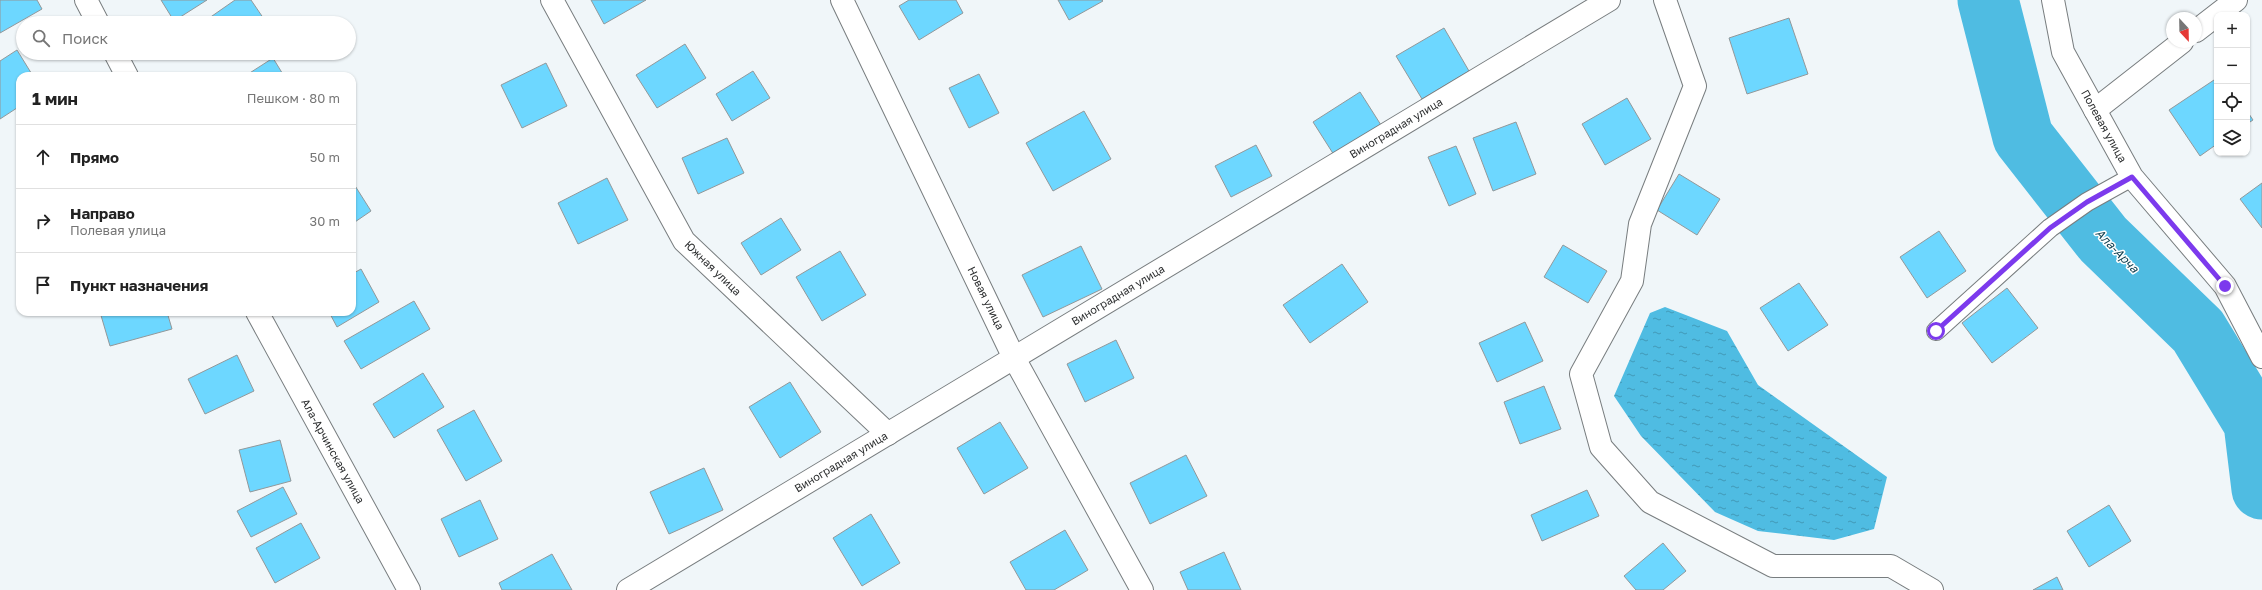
<!DOCTYPE html>
<html lang="ru">
<meta charset="utf-8">
<style>
body{margin:0;font-family:"Golos Text",sans-serif;background:#f6f6f6;color:#222}
.controls{position:absolute;right:12px;top:12px;display:grid;overflow:hidden;border-radius:8px;box-shadow:0 1px 3px #0004}
.controls button{width:36px;height:36px;display:grid;place-items:center;padding:0;border:0;border-bottom:1px solid #e0e0e0;background:#fff;color:#222;font:20px sans-serif}
.compass{position:absolute;left:2166px;top:12px;width:36px;height:36px;border-radius:50%;background:#fff;box-shadow:0 1px 3px #0004;rotate:158deg}
.stop{position:absolute;width:12px;height:12px;margin:-9px;border:3px solid #7c3aed;border-radius:50%;background:#fff}
.stop.end{background:#7c3aed;border-color:#fff;box-shadow:0 1px 4px #0008}
.list{margin:0;padding:0;list-style:none}
h2{display:flex;justify-content:space-between;align-items:center;height:52px;margin:0;padding:0 16px;font-size:17px}
h2 small{font-size:13px;font-weight:400;color:#767676}
.list li{display:grid;grid-template-columns:26px 1fr auto;gap:12px;align-items:center;box-sizing:border-box;height:64px;padding:0 16px;border-top:1px solid #e0e0e0}
.list b{display:block;font-size:15px;white-space:nowrap}
.list p{margin:0;font-size:13px;white-space:nowrap;color:#767676}
.list em{font-size:13px;font-style:normal;color:#767676}
.icon{flex:none;width:22px;height:22px;fill:none;stroke:currentColor;stroke-width:2;stroke-linecap:round;stroke-linejoin:round}
.map{position:relative;flex:none;width:2262px;height:590px;overflow:hidden}
.search{position:absolute;background:#fff;box-shadow:0 1px 3px #0004;left:16px;top:16px;width:340px;height:44px;display:flex;align-items:center;gap:10px;box-sizing:border-box;padding:0 14px;border-radius:22px;color:#767676;font-size:15px}
.panel{position:absolute;background:#fff;box-shadow:0 1px 3px #0004;left:16px;top:72px;width:340px;height:244px;border-radius:12px}
.map>svg:first-child{display:block}
.water{fill:url(#water-ripples)}
.lines{fill:none;stroke-linecap:round;stroke-linejoin:round}
.river{stroke:#4fbce2;stroke-width:61}
.building{fill:#6dd7ff;stroke:#92989a}
.lane-casing{stroke:#787d7f;stroke-width:20}
.street-casing{stroke:#787d7f;stroke-width:24}
.lane{stroke:#fff;stroke-width:18}
.street{stroke:#fff;stroke-width:22}
.route{stroke:#7c3aed;stroke-width:5}
.labels{text-anchor:middle;stroke-width:3;stroke-linejoin:round;paint-order:stroke}
.street-label{font-size:11px;fill:#2c2e2f;stroke:#fff}
.water-label{font-size:12px;font-style:italic;fill:#114151;stroke:#fff}
</style>
<div class="map">
<svg width="2262" height="590" viewBox="0 0 2262 590">
<defs>
<pattern id="water-ripples" width="26" height="14" patternUnits="userSpaceOnUse"><rect width="26" height="14" fill="#4fbce2"/><path d="M2 4q2-2 4 0t4 0M15 11q2-2 4 0t4 0" fill="none" stroke="#4299b8"/></pattern>
</defs>
<rect width="100%" height="100%" fill="#f0f6f9"/>
<path class="water" d="M1665 307 1727 331 1758 385 1887 477 1874 529 1834 540 1758 531 1715 512 1641 436 1614 396 1650 313Z"/>
<g class="lines">
<path class="river" d="M1988 0 2023 137 2103 239 2198 331 2254 423 2262 489"/>
</g>
<g class="building">
<path d="M0 0H37L42 9 0 33Z"/>
<path d="M161 0H207L174 21Z"/>
<path d="M235 0H251L266 22 202 23Z"/>
<path d="M591 0H646L604 24Z"/>
<path d="M909 0H956L963 13 919 40 899 6Z"/>
<path d="M1058 0H1102L1103 1 1069 20Z"/>
<path d="M1789 18 1808 74 1747 94 1729 38Z"/>
<path d="M1444 28 1469 71 1422 99 1396 56Z"/>
<path d="M685 44 706 78 657 108 636 75Z"/>
<path d="M17 50 33 76H20V106L0 119V61Z"/>
<path d="M273 58 284 76H245Z"/>
<path d="M546 63 567 106 522 128 501 85Z"/>
<path d="M753 71 770 98 732 121 716 94Z"/>
<path d="M979 74 999 113 969 128 949 88Z"/>
<path d="M2217 78V144L2200 156 2169 110Z"/>
<path d="M1360 92 1381 125 1334 155 1313 122Z"/>
<path d="M1627 98 1651 139 1605 165 1582 124Z"/>
<path d="M1084 111 1111 159 1053 191 1026 143Z"/>
<path d="M2247 111 2253 120 2247 124Z"/>
<path d="M1516 122 1536 174 1493 191 1473 138Z"/>
<path d="M727 138 744 173 698 194 682 158Z"/>
<path d="M1256 145 1272 176 1231 197 1215 166Z"/>
<path d="M1456 146 1476 194 1449 206 1428 157Z"/>
<path d="M1679 174 1720 199 1697 235 1657 210Z"/>
<path d="M607 178 628 220 578 244 558 203Z"/>
<path d="M352 181 371 211 352 224Z"/>
<path d="M2262 183V228L2240 199Z"/>
<path d="M781 218 801 250 761 275 741 243Z"/>
<path d="M1939 231 1966 271 1927 298 1900 257Z"/>
<path d="M1563 245 1607 271 1588 303 1544 277Z"/>
<path d="M1081 246 1102 289 1043 317 1022 275Z"/>
<path d="M840 251 866 295 822 321 796 277Z"/>
<path d="M1342 264 1368 302 1310 343 1283 305Z"/>
<path d="M361 269 379 302 337 327 329 312H352V274Z"/>
<path d="M1799 283 1828 325 1788 351 1760 308Z"/>
<path d="M2007 288 2038 328 1992 363 1962 323Z"/>
<path d="M414 301 430 329 361 369 344 341Z"/>
<path d="M100 312H167L172 329 110 346Z"/>
<path d="M1525 322 1543 361 1497 382 1479 343Z"/>
<path d="M1116 340 1134 378 1085 402 1067 364Z"/>
<path d="M237 355 254 391 205 414 188 379Z"/>
<path d="M423 373 444 407 394 438 373 404Z"/>
<path d="M790 382 821 432 780 458 749 407Z"/>
<path d="M1544 386 1561 429 1520 444 1504 402Z"/>
<path d="M474 410 502 461 466 481 437 430Z"/>
<path d="M1000 422 1028 468 984 494 957 448Z"/>
<path d="M280 440 291 481 250 492 239 450Z"/>
<path d="M1186 455 1207 496 1150 524 1130 483Z"/>
<path d="M704 468 723 510 669 534 650 492Z"/>
<path d="M283 487 297 514 251 537 237 511Z"/>
<path d="M1587 490 1599 516 1542 541 1531 515Z"/>
<path d="M480 500 498 539 459 557 441 519Z"/>
<path d="M2109 505 2131 541 2089 567 2067 531Z"/>
<path d="M871 514 900 563 862 586 833 538Z"/>
<path d="M301 523 320 558 275 583 256 548Z"/>
<path d="M1065 530 1088 570 1054 590H1026L1010 562Z"/>
<path d="M1663 543 1686 571 1663 590H1636L1624 576Z"/>
<path d="M1224 552 1241 590H1188L1180 572Z"/>
<path d="M552 554 572 590H502L499 583Z"/>
<path d="M2057 577 2063 590H2033Z"/>
</g>
<g class="lines">
<g class="lane-casing">
<path id="lane" d="M1936 331 2050 228 2087 202 2132 177"/>
</g>
<g class="street-casing">
<g id="street">
<path d="M86 0 98 23"/>
<path d="M552 0 684 241 888 434"/>
<path d="M842 0 1014 358 1142 590"/>
<path d="M1665 0 1695 86 1640 224 1632 281 1581 374 1601 447 1650 502 1773 566H1891L1932 590"/>
<path d="M2053 0 2063 52 2132 177 2225 286 2262 357"/>
<path d="M2196 31 2236 0"/>
<path d="M115 53 127 76"/>
<path d="M2095 110 2182 42"/>
<path d="M257 312 409 590"/>
<path d="M628 590 1609 0"/>
</g>
</g>
<use href="#lane" class="lane"/>
<use href="#street" class="street"/>
</g>
<g class="lines">
<path class="route" d="M1936 331 2050 228 2087 202 2132 177 2225 286"/>
</g>
<g class="labels">
<g class="street-label">
<text transform="translate(2104 126) rotate(61)" y="4">Полевая улица</text>
<text transform="translate(1396 128) rotate(-31)" y="4">Виноградная улица</text>
<text transform="translate(713 268) rotate(44)" y="4">Южная улица</text>
<text transform="translate(1118 295) rotate(-31)" y="4">Виноградная улица</text>
<text transform="translate(986 298) rotate(64)" y="4">Новая улица</text>
<text transform="translate(333 451) rotate(61)" y="4">Ала-Арчинская улица</text>
<text transform="translate(841 462) rotate(-31)" y="4">Виноградная улица</text>
</g>
<g class="water-label">
<text transform="translate(2117 251) rotate(46)" y="4">Ала-Арча</text>
</g>
</g>
</svg>
<div class="controls">
<button>+</button>
<button>−</button>
<button><svg class="icon" aria-label="locate" viewBox="0 0 24 24"><circle cx="12" cy="12" r="6"/><path d="M12 2v4M12 18v4M2 12h4M18 12h4"/></svg></button>
<button><svg class="icon" aria-label="layers" viewBox="0 0 24 24"><path d="M12 4l9 5-9 5-9-5zM3 14l9 5 9-5"/></svg></button>
</div>
<svg class="compass" viewBox="-18 -18 36 36"><path d="M0-13l5 13h-10z" fill="#e53935"/><path d="M0 13l5-13h-10z" fill="#767676"/></svg>
<div class="stop" style="left:1936px;top:331px"></div>
<div class="stop end" style="left:2225px;top:286px"></div>
<div class="search"><svg class="icon" aria-label="search" viewBox="0 0 24 24"><circle cx="10" cy="10" r="6"/><path d="M15 15l6 6"/></svg>Поиск</div>
<section class="panel">
<h2>1 мин<small>Пешком · 80 m</small></h2>
<ul class="list">
<li><svg class="icon" aria-label="ahead" viewBox="0 0 24 24"><path d="M12 20V5M6 11l6-6 6 6"/></svg><div><b>Прямо</b></div><em>50 m</em></li>
<li><svg class="icon" aria-label="right" viewBox="0 0 24 24"><path d="M7 20v-9h11M14 6l5 5-5 5"/></svg><div><b>Направо</b><p>Полевая улица</p></div><em>30 m</em></li>
<li><svg class="icon" aria-label="arrive" viewBox="0 0 24 24"><path d="M6 21V4h12l-3 4 3 4H6"/></svg><div><b>Пункт назначения</b></div></li>
</ul>
</section>
</div>
